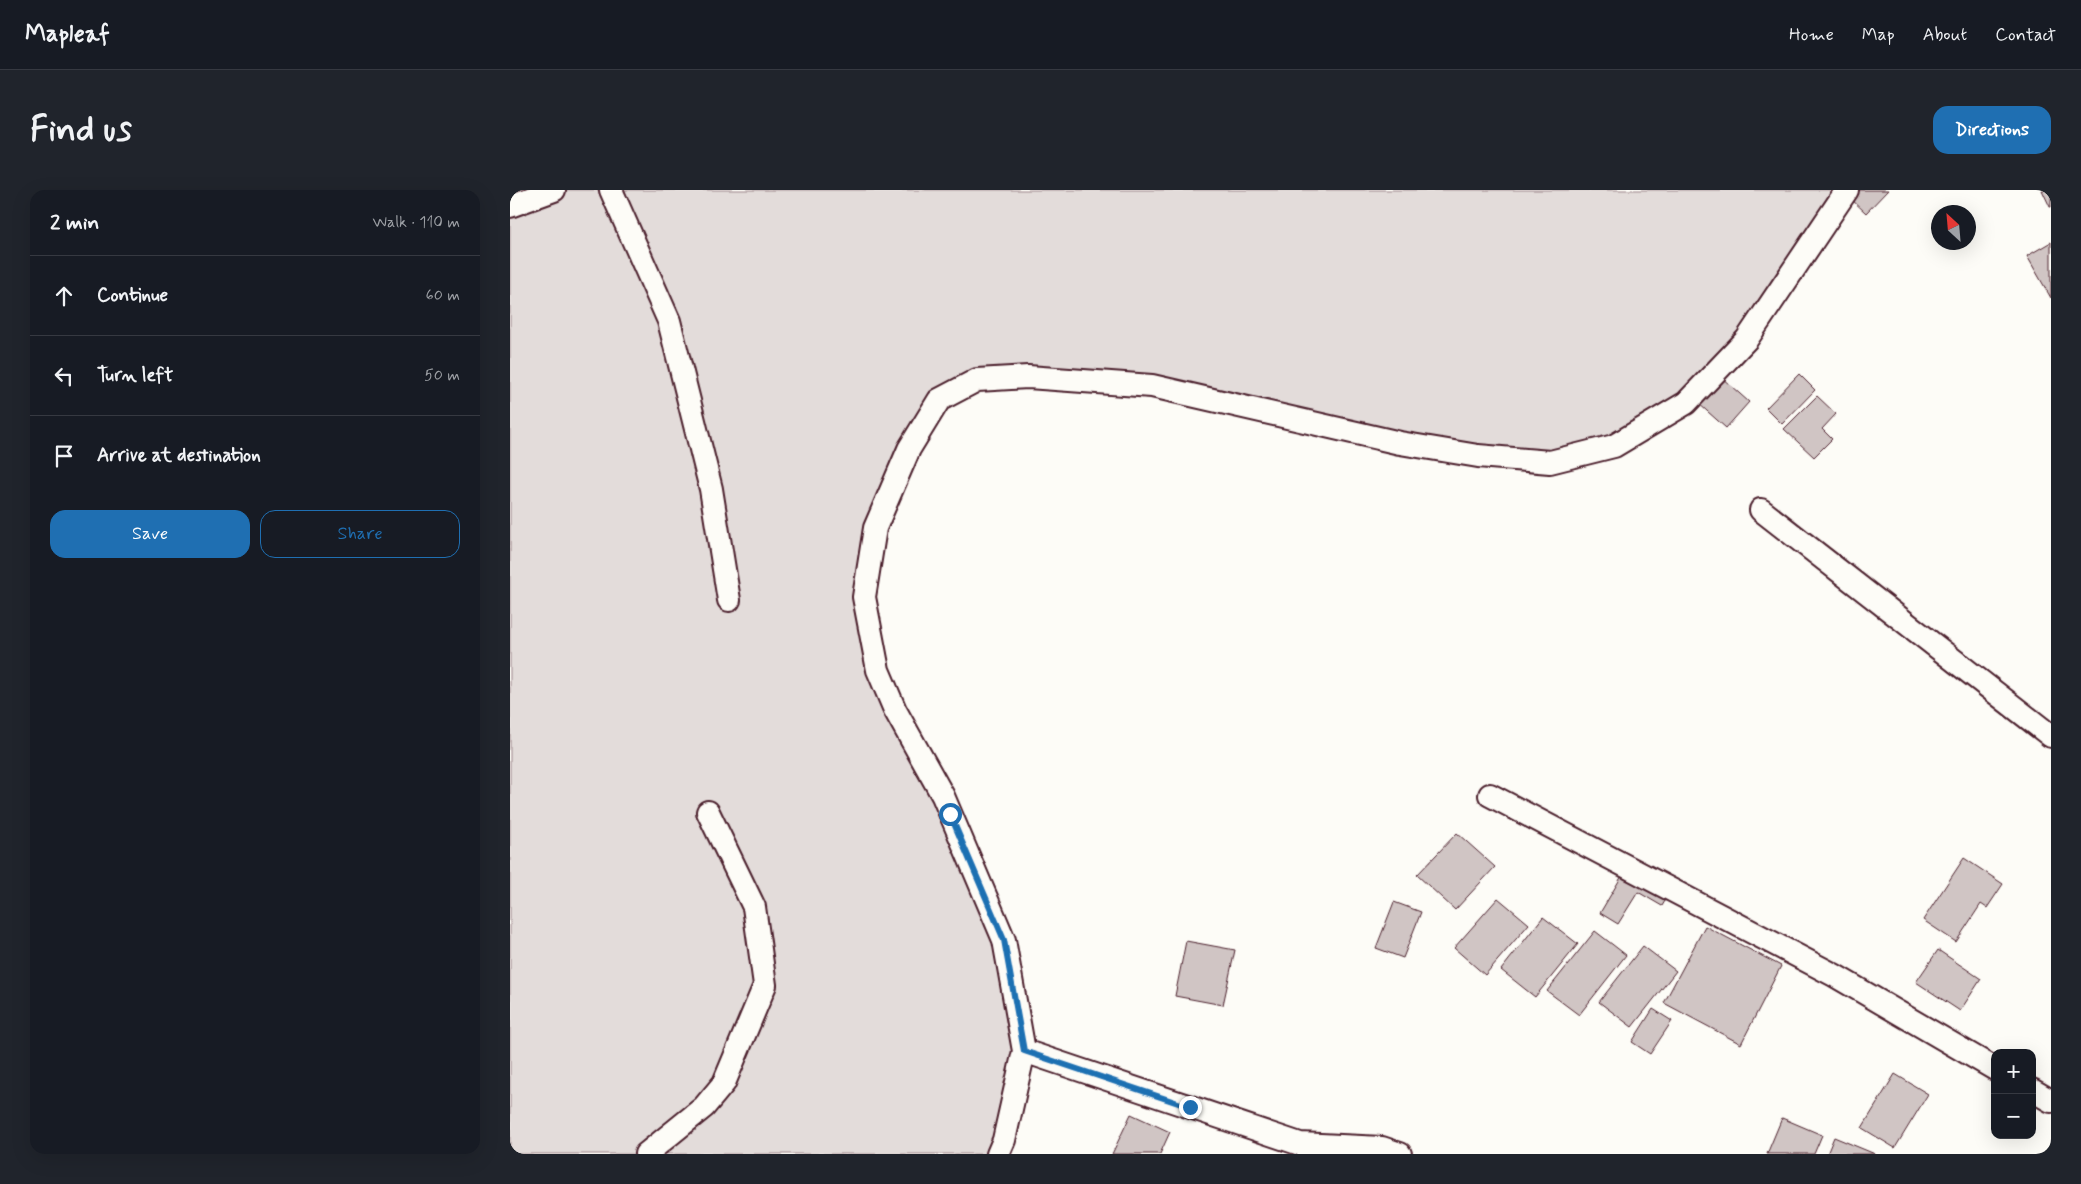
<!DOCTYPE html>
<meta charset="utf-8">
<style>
body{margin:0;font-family:Mynerve,sans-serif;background:#20242c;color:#f1f3f6}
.controls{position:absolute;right:15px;bottom:15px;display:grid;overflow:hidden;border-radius:10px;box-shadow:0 5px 20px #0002}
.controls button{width:45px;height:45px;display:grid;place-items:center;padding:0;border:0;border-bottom:1px solid #363941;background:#171b24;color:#f1f3f6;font:25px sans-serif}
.compass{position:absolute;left:1421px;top:15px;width:45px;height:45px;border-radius:50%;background:#171b24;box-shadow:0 5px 20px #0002;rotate:334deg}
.stop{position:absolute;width:15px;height:15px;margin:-11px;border:4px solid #1f6fb2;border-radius:50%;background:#fff}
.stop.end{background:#1f6fb2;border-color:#fff;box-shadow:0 1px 5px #0008}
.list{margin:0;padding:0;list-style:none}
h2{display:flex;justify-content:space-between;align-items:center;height:65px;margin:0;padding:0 20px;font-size:21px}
h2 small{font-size:16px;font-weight:400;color:#9ea1a6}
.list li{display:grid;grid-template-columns:32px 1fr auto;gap:15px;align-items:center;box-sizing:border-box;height:80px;padding:0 20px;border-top:1px solid #363941}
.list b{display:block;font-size:19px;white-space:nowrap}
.list em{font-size:16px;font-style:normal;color:#9ea1a6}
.actions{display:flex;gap:10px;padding:15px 20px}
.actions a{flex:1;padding:11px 0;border:1px solid #1f6fb2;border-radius:15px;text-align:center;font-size:18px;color:#1f6fb2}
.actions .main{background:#1f6fb2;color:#fff}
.icon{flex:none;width:28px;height:28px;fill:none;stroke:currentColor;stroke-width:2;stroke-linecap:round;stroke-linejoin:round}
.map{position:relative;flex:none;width:1541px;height:964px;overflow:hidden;border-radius:15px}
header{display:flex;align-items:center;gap:30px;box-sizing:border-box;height:70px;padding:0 25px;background:#171b24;border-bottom:1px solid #363941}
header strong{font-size:24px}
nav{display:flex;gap:28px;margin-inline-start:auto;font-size:18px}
.intro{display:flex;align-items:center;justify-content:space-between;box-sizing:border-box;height:120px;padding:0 30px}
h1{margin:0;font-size:35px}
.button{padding:12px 22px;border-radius:15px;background:#1f6fb2;color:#fff;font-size:18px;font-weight:700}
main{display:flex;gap:30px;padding:0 30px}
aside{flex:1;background:#171b24;border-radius:15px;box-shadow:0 5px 20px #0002}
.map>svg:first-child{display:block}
.green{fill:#e3dcda;stroke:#967e82}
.building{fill:#d0c5c4;stroke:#4a1f2b}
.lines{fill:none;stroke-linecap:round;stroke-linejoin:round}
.minor-casing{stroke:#4a1f2b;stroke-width:26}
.minor{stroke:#fdfcf7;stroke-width:22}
.route{stroke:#1f6fb2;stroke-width:6}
</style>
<header>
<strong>Mapleaf</strong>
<nav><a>Home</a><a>Map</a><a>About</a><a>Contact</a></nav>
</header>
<div class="intro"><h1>Find us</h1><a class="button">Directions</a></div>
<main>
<aside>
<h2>2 min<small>Walk · 110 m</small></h2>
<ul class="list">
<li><svg class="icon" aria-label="ahead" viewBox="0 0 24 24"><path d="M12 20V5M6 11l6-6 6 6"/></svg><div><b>Continue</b></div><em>60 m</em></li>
<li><svg class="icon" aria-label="left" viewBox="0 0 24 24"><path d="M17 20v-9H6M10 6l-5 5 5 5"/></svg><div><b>Turn left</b></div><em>50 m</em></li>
<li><svg class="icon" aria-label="arrive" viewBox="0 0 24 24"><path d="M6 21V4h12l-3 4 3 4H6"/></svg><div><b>Arrive at destination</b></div></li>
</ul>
<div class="actions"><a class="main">Save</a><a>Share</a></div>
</aside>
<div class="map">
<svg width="1541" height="964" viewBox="0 0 1541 964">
<rect width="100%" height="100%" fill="#fdfcf7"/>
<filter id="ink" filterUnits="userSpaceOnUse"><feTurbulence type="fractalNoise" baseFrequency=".02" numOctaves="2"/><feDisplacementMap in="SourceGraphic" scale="10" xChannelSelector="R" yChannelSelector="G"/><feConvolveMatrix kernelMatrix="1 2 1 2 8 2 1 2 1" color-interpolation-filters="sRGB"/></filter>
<g filter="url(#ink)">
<path class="green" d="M0 0H1337L1176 213 1040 272 642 196 518 187 429 210 399 259 354 407 368 480 494 750 514 861 488 964H0Z"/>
<g class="building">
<path d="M1348 0H1378L1356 23 1340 8Z"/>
<path d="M1532 0H1541V17H1540Z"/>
<path d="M1541 52V108L1517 66Z"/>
<path d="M1289 184 1305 200 1272 234 1256 218Z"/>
<path d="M1211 187 1239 212 1216 238 1188 213Z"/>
<path d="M1307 206 1326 224 1312 239 1322 249 1304 267 1274 239Z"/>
<path d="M947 643 985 677 945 720 907 685Z"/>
<path d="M1454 668 1493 694 1477 718 1471 714 1446 752 1413 730Z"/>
<path d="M1116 679 1159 704 1152 716 1128 702 1108 734 1090 723Z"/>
<path d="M988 708 1019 734 975 785 944 758Z"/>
<path d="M884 712 911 722 893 768 866 758Z"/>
<path d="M1033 727 1068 754 1025 807 991 780Z"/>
<path d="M1195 736 1271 776 1231 854 1154 813Z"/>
<path d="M1085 741 1116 765 1069 825 1037 801Z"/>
<path d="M676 751 725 760 713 815 665 806Z"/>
<path d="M1133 756 1166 781 1122 837 1089 812Z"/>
<path d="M1428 760 1471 789 1450 821 1406 792Z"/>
<path d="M1143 819 1162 831 1140 864 1122 852Z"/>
<path d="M1385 884 1418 904 1385 958 1352 938Z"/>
<path d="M621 924 660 942 650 964H602Z"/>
<path d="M1272 928 1312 945 1304 964H1257Z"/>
<path d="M1324 947 1365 964H1317Z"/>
</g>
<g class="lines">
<g class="minor-casing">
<g id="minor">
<path d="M101 0 159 131 201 299 219 410"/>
<path d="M0 16 44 0"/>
<path d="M1251 320 1541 546"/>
<path d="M980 605 1324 785 1485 879"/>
<path d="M514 861 790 954 872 958 890 964"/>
<path d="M1522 900 1541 911"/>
<path d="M136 964 194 917 214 893 255 795 244 717 198 622"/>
<path d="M488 964 494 950 514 861 494 750 433 606 385 520 368 480 354 407 365 338 399 259 429 210 467 190 518 187 642 196 890 253 968 266 1040 272 1104 256 1176 213 1237 149 1337 0"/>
</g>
</g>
<use href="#minor" class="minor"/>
</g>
</g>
<g class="lines" filter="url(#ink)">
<path class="route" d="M440 624 494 750 514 861 680 917"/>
</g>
</svg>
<div class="controls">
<button>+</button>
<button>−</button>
</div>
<svg class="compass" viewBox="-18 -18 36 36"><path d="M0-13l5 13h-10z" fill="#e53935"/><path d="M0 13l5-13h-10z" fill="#9ea1a6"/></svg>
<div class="stop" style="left:440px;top:624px"></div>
<div class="stop end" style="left:680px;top:917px"></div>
</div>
</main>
